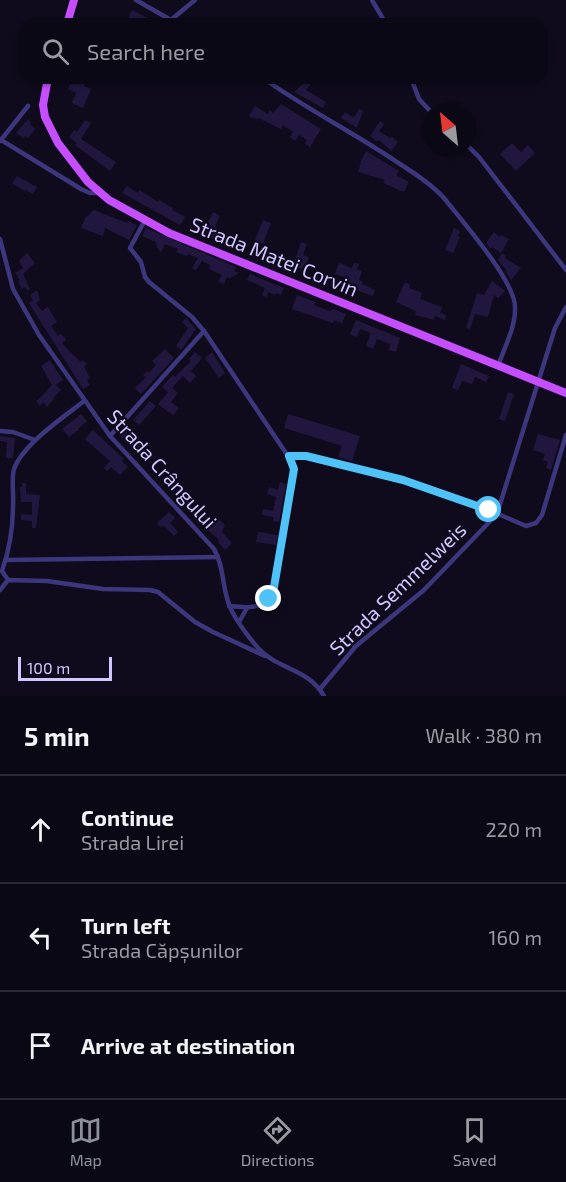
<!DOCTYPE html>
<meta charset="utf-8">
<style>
body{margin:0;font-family:"Exo 2",sans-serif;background:#191623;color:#f1f3f6}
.compass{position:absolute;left:422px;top:102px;width:54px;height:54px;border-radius:50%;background:#0b0816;box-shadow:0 2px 4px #0004;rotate:332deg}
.scale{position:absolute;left:18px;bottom:15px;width:94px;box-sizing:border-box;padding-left:6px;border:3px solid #d0c7ff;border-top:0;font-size:16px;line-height:21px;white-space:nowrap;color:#d0c7ff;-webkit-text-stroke:4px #0f0b1d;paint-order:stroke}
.stop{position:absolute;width:18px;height:18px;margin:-14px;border:4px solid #4fc3f7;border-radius:50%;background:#fff}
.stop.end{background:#4fc3f7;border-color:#fff;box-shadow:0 2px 6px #0008}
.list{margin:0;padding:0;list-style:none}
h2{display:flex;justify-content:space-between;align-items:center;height:78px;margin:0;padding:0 24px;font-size:26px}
h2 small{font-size:20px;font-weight:400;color:#9a9aa1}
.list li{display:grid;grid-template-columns:39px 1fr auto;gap:18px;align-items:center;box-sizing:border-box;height:108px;padding:0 24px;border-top:2px solid #2b2935}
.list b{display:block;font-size:22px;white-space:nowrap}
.list p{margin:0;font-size:20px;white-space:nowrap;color:#9a9aa1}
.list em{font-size:20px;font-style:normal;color:#9a9aa1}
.icon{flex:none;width:33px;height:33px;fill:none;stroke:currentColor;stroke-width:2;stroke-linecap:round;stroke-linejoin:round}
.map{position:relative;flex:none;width:566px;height:696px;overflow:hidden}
.search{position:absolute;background:#0b0816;box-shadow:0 2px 4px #0004;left:18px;right:18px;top:18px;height:66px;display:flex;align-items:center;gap:15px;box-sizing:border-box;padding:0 21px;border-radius:18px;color:#9a9aa1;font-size:22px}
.sheet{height:402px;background:#0b0816}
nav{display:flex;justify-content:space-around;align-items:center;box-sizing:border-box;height:84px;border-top:2px solid #2b2935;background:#0b0816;font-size:16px;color:#9a9aa1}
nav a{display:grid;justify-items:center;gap:3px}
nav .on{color:#8c9099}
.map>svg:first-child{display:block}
.building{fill:#21173e}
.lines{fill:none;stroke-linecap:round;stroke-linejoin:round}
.minor{stroke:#3c367c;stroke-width:4.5}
.primary{stroke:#c54eff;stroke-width:8}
.route{stroke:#4fc3f7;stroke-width:8}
.labels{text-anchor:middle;stroke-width:4.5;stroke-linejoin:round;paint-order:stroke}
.street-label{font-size:20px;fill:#d0c7ff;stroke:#0f0b1d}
</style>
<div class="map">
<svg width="566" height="696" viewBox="0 0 566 696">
<rect width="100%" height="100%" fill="#0f0b1d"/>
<g class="building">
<path d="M132 10 149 19 147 24H141L135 20 133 24H125Z"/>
<path d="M73 78H86L84 86 91 89 83 108 72 103 76 93 68 89Z"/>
<path d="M309 78H316L306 90 326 102 323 108 294 92Z"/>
<path d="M281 104 321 129 310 147 305 144 307 140 299 135 295 141 290 137 293 132 283 125 281 129 258 118 257 119 254 117 253 119 249 116 255 106 268 114 270 110 273 113Z"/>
<path d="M359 109 363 111 357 128 341 118 345 112 352 117 355 116Z"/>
<path d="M28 119 31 123 30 124 35 129 28 138 25 136 24 138 16 133Z"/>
<path d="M85 120 91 123 81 139 116 162 110 171 75 145 77 143 69 137 74 130 77 132Z"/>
<path d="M380 121 384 124 379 131 390 138 392 137 398 142 391 151 379 140 377 142 370 136Z"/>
<path d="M512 143 521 152 528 145 535 153 516 171 500 154Z"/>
<path d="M366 151 399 171 396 175 409 182 404 192 383 183 385 180 358 172 361 163H360Z"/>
<path d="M17 176 37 187 33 194 26 190 25 191 12 183Z"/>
<path d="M127 186 138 193 139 190 158 202 159 200 173 208 172 210 185 217 180 225 122 193Z"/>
<path d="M94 210 127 223 128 221 137 225 129 240 105 228 103 236 81 228 85 218Z"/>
<path d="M213 212 220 216 215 227 226 233 221 242 203 232Z"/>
<path d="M263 220 271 223 263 244 255 240Z"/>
<path d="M146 228 236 267 234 271 239 273 230 278 227 277 224 284 218 282 222 275 209 269 210 265 202 261 196 270 192 268 198 258 188 254 187 256 176 252 178 249 165 244 161 253 157 247 156 242 142 236Z"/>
<path d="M454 228 460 231 458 236 460 237 453 253 445 250Z"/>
<path d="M494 232 500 237 501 235 509 239 501 253 492 247 490 249 486 243Z"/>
<path d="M301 242 307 244 303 255 309 257 304 270 293 266Z"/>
<path d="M27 253 35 263 23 274 30 289 28 291 25 287 22 289 18 281 20 280 15 273 23 268 19 261Z"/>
<path d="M502 253 506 256 505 258 521 268 511 280 506 272 507 271 498 260Z"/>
<path d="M339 263 352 268 354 263 359 264 357 269 362 271 359 280 363 282 362 284 375 290 373 296 344 286 347 278 335 274Z"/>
<path d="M250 274 284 288 281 295 276 293 275 295 268 292 267 297 262 295 265 288 247 280Z"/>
<path d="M492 281 505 291 498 298 494 295 488 317 475 314 470 329 466 328 477 293 484 295Z"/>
<path d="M405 282 410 285 409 288 422 293 420 299 442 307 440 313 446 315 445 320 435 316 434 320 415 315 416 311 396 302Z"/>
<path d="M37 290 40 300 36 303 42 311 48 307 56 320 57 322 51 326 58 336 61 334 65 338 66 340 62 343 72 354 81 362 83 360 87 364 84 367 90 378 87 380 90 385 83 389 29 303 33 300 30 295Z"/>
<path d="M297 295 315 302 314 305 329 311 333 309 346 314 342 323 334 320 333 323 292 309Z"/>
<path d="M186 318 196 329 181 350 176 346 188 328 182 322Z"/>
<path d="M356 320 400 338 396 352 389 350 390 344 377 339 373 349 366 346 371 333 360 329 357 337 350 334Z"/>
<path d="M165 349 174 358 141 394 135 388 146 377 143 375 147 371 149 373 156 365 152 361Z"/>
<path d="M195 352 202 358 191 371 196 376 190 383 183 376 172 388 178 393 171 402 179 408 173 415 158 404 168 392 162 387 173 375 175 377 191 361 189 359Z"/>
<path d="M212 352 225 373 219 378 205 358Z"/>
<path d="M50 360 63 380 56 385 61 390 53 398 54 399 47 407 43 402 40 406 36 402 52 385 41 366Z"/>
<path d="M461 364 489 376 486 382 475 377 472 384 462 381 458 390 452 388Z"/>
<path d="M508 392 514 394 505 421 499 419Z"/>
<path d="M150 401 156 406 139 425 133 420Z"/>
<path d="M81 414 87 421 78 429 79 430 69 437 62 429Z"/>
<path d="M288 414 360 436 352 461 338 457 342 446 284 428Z"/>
<path d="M93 430 124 459 122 461 128 467 120 475 111 467 107 471 104 468 110 461 85 439Z"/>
<path d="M125 431 136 442 140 439 153 453 144 462 120 436Z"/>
<path d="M538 434 560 440 551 470 546 468 548 462 543 460 545 454 533 450Z"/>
<path d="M0 436 15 438 13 458H6L7 442 0 441Z"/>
<path d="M280 482 286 484 279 522 273 521 274 517 262 515 263 509 273 511 276 497 267 494 269 487 278 490Z"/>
<path d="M22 483H26V494L40 495 36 528H32V521L21 520V514L32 515V502H21L20 487H22Z"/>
<path d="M169 512 175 518 170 523 178 532 174 536 164 526 160 527 157 523Z"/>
<path d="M219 519 225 525 222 532 232 543 225 550 218 542 219 540 208 530Z"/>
<path d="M258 532 278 535 276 545 256 542Z"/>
</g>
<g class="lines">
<g class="minor">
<path d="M136 0 178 24"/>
<path d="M372 0 386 24"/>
<path d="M172 19 195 0"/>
<path d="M263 78C306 109 353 132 397 162 414 173 431 184 444 198 462 221 515 281 515 307 516 327 504 348 498 366"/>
<path d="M411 78 419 99 431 112"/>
<path d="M1 140 81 189 90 193H99"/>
<path d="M0 141 28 106"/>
<path d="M467 145 479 157 566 270"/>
<path d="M145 220 130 248 141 262 145 277 149 282 192 317 204 331 294 465 273 593C262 610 247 608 229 606"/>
<path d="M0 239 13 289 39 335 110 436 214 549C223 564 222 581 227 598 231 615 246 634 258 648 278 670 308 668 324 696"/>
<path d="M0 431 13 432 35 440"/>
<path d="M110 436 204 331"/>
<path d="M289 456H306L403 480 489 510 526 526 536 523 542 515 566 435"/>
<path d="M6 560 218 557"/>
<path d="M8 580 2 571C9 551 13 527 13 506 14 494 11 480 14 469 23 444 64 417 84 401"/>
<path d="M0 590 8 580 47 581 103 589 150 590 158 592 195 622 213 632 265 656"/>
<path d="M239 622 247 608"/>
<path d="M320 689 356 646 424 590 497 514 555 328 566 307"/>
</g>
<g class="primary">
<path d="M67 24 74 0"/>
<path d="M48 78 43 105 45 117 58 143 88 182 109 200 169 233 566 393"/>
</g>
</g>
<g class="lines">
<path class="route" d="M269 599 273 593 294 469 289 456H306L403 480 489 510"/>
</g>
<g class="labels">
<g class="street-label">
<text transform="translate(274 257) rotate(22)" y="7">Strada Matei Corvin</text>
<text transform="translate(162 469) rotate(48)" y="7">Strada Crângului</text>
<text transform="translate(398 589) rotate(-44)" y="7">Strada Semmelweis</text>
</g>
</g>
</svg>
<svg class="compass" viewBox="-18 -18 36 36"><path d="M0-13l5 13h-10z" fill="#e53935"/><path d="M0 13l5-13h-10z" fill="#9a9aa1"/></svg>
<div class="scale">100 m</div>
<div class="stop" style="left:489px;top:510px"></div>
<div class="stop end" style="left:269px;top:599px"></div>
<div class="search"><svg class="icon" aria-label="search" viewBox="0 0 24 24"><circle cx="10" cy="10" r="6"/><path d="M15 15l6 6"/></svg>Search here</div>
</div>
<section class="sheet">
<h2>5 min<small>Walk · 380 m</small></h2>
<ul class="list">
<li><svg class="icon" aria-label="ahead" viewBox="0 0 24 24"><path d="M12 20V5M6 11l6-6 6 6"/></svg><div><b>Continue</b><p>Strada Lirei</p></div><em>220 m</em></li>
<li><svg class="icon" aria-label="left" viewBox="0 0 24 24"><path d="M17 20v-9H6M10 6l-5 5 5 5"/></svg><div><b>Turn left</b><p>Strada Căpșunilor</p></div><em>160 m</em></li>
<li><svg class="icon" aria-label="arrive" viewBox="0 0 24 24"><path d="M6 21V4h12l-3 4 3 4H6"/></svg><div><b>Arrive at destination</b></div></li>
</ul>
</section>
<nav>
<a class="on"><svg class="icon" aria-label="map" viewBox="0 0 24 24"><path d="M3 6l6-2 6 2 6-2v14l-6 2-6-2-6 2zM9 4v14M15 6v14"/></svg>Map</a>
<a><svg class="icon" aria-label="directions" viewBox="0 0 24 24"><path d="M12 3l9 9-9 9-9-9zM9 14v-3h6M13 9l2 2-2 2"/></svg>Directions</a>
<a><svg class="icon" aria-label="saved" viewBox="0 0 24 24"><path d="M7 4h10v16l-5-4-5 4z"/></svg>Saved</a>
</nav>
